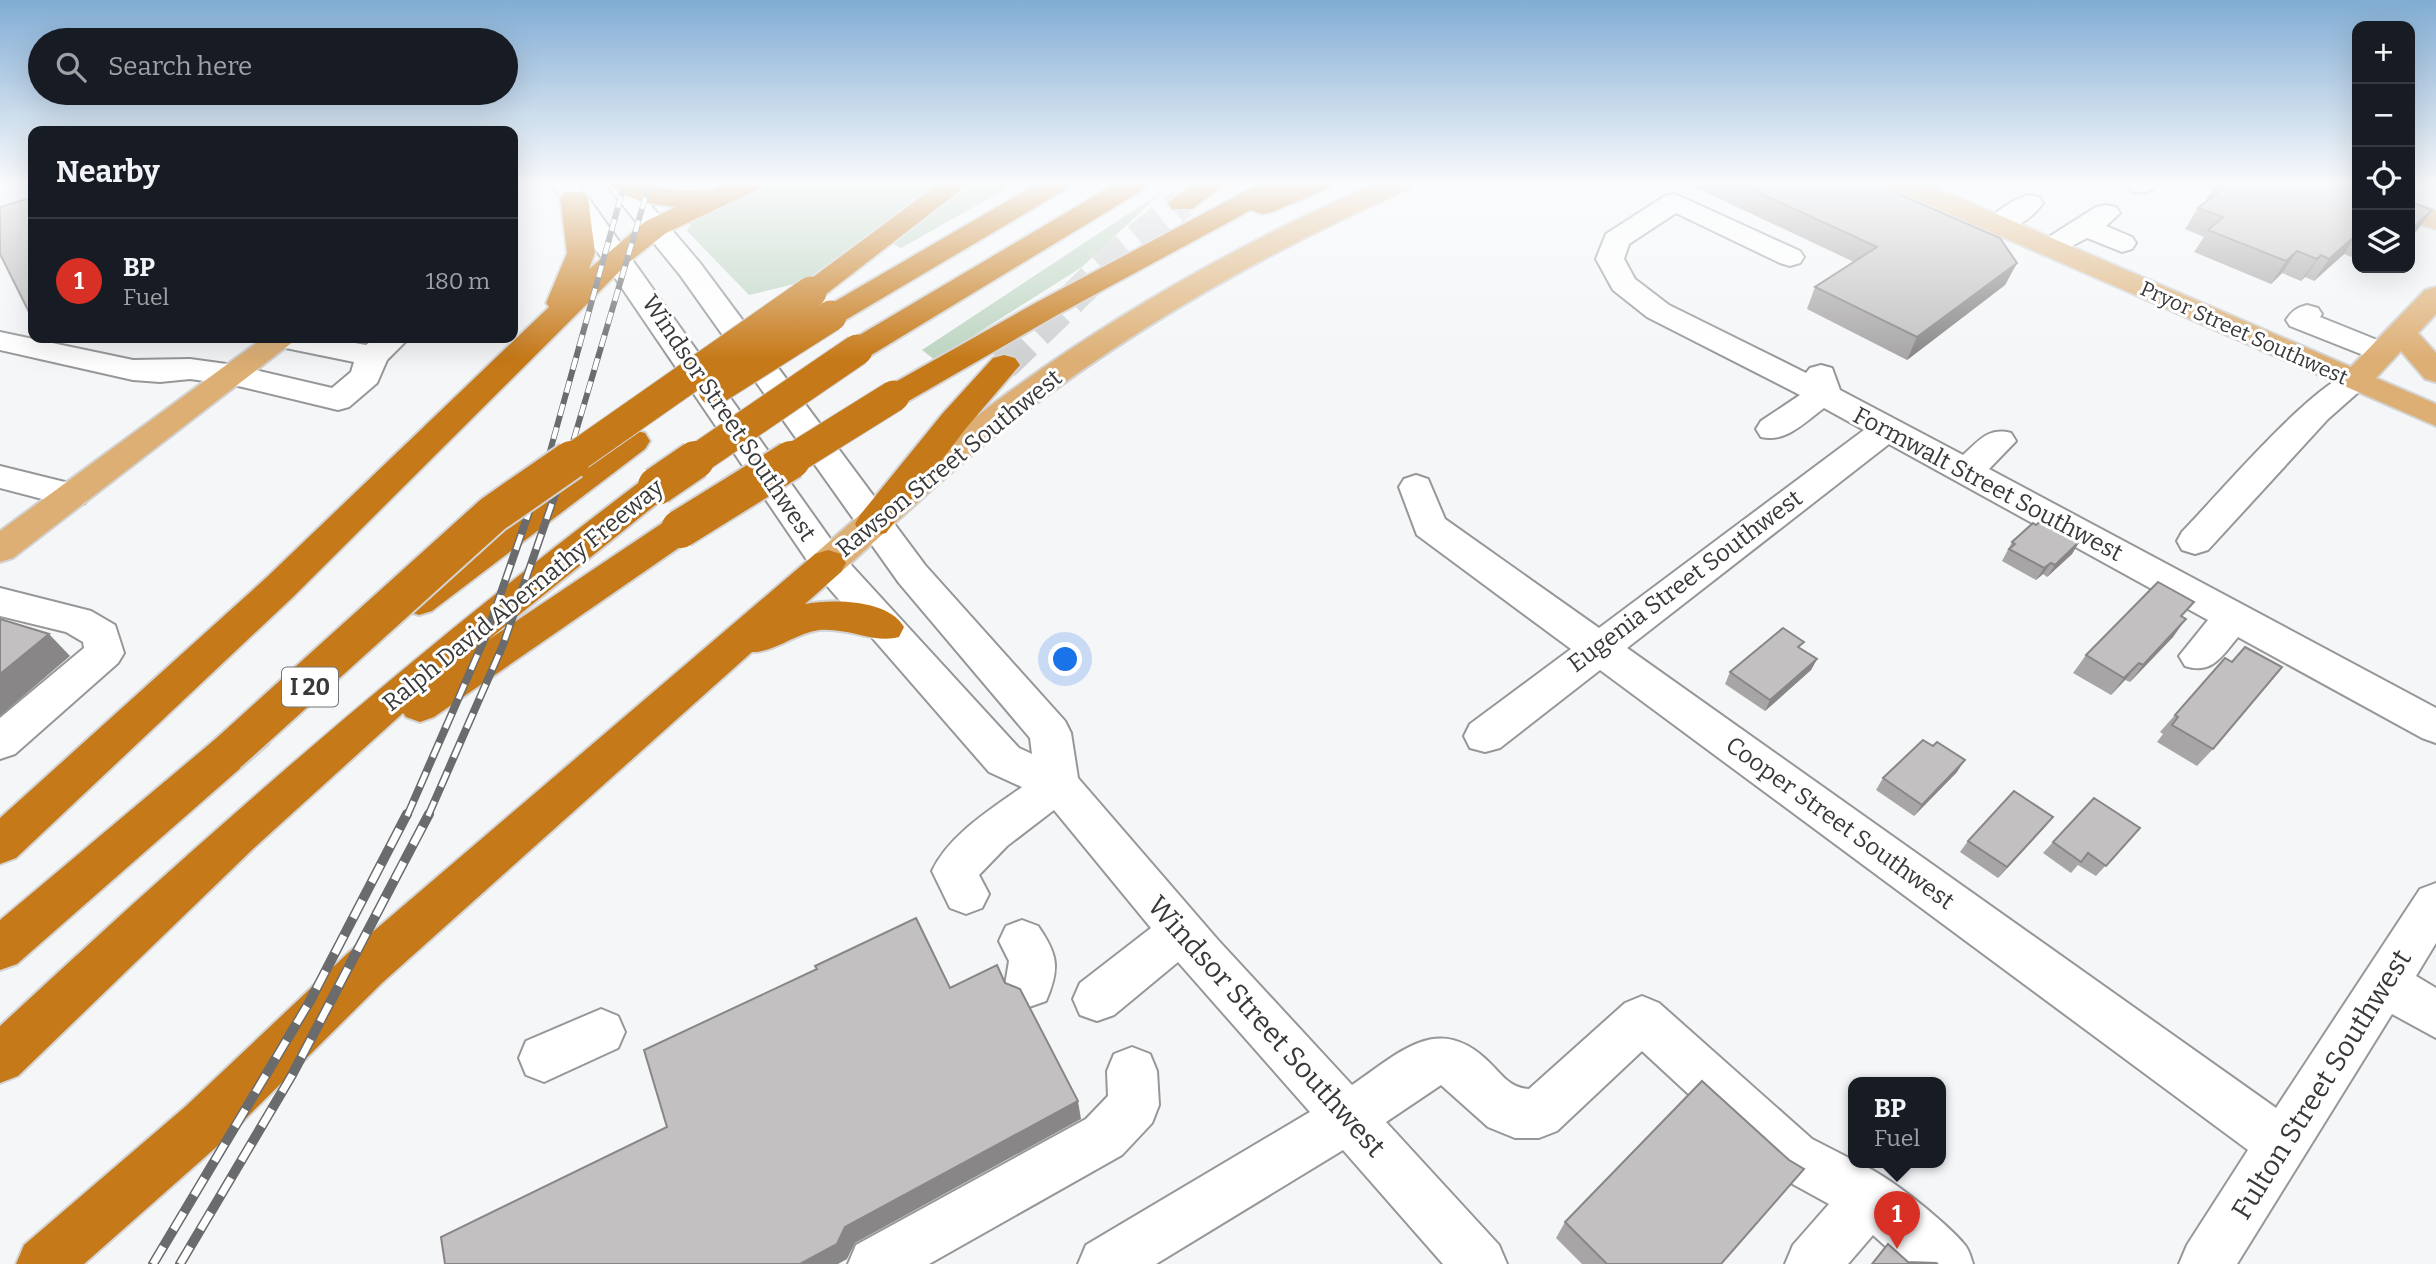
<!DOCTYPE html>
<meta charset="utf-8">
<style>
body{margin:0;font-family:Bitter,serif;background:#242831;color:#f1f3f6}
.controls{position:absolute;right:21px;top:21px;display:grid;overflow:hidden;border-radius:14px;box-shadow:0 7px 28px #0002}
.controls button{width:63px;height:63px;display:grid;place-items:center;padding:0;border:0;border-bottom:2px solid #363941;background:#171b24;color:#f1f3f6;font:35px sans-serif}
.you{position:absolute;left:1066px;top:660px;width:24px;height:24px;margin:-18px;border:5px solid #fff;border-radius:50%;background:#1a73e8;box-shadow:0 0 0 10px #1a73e833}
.badge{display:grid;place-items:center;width:46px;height:46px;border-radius:50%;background:#d93025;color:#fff;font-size:23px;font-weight:700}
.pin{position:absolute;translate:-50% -58px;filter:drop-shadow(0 2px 4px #0008)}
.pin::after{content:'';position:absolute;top:37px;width:24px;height:21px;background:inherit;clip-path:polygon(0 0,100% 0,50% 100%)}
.popup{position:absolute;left:1848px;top:1077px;width:98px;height:91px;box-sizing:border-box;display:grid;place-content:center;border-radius:14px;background:#171b24;filter:drop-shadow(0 2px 5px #0005);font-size:23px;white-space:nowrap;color:#9ea1a6}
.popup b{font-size:26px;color:#f1f3f6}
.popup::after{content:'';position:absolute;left:50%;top:100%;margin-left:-14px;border:14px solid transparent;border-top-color:#171b24}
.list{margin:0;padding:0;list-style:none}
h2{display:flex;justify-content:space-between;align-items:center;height:91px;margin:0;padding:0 28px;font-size:30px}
h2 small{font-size:23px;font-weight:400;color:#9ea1a6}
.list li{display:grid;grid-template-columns:46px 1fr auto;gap:21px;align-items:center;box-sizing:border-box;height:126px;padding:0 28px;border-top:2px solid #363941}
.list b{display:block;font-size:26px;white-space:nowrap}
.list p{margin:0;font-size:23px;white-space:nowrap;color:#9ea1a6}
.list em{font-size:23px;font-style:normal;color:#9ea1a6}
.icon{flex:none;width:38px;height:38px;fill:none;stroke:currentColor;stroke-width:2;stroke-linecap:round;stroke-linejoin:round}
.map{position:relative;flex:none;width:2436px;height:1264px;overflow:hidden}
.search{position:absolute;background:#171b24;box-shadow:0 7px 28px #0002;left:28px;top:28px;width:490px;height:77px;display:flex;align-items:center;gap:18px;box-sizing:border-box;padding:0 24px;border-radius:38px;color:#9ea1a6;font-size:26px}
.panel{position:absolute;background:#171b24;box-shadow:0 7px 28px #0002;left:28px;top:126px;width:490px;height:217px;border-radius:14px}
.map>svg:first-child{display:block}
.green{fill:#bcd4c0}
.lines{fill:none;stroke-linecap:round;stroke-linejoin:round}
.highway-tunnel{stroke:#cfd0d2;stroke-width:31;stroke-dasharray:31 15;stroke-linecap:butt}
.minor-casing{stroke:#969799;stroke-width:4}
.major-casing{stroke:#d3d3d4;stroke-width:4}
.highway-casing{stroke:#d3d3d4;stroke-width:4}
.minor{fill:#fff;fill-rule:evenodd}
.major{fill:#ddaf74;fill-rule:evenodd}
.highway{fill:#c67918;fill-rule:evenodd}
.rail-far2-casing{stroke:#6a6b6c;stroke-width:6}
.rail-far1-casing{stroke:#6a6b6c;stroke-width:8}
.rail-casing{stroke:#6a6b6c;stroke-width:10}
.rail-far2{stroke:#fff;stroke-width:4.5;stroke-dasharray:12;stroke-linecap:butt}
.rail-far1{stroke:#fff;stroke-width:5;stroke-dasharray:16;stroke-linecap:butt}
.rail{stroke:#fff;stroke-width:7;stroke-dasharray:20;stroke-linecap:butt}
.highway-bridge-far1-casing{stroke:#d3d3d4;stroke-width:33;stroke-linecap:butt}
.highway-bridge-casing{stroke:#d3d3d4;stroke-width:42;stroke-linecap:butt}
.highway-bridge-far1{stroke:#c67918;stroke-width:31}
.highway-bridge{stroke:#c67918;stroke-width:38}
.wall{fill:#a7a5a6}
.shaded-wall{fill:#888687}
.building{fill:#c2c0c1;stroke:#888687;stroke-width:2}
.labels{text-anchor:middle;stroke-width:6;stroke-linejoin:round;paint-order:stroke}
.far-street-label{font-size:21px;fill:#39393a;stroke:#fff}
.shield{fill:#fff;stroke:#747475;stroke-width:2}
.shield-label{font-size:23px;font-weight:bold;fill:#39393a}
.street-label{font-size:24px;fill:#39393a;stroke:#fff}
.near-street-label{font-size:28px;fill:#39393a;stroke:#fff}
</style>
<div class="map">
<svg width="2436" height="1264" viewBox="0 0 2436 1264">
<rect width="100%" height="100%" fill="#f5f6f8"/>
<g class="green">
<path d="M773 182H942L803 282 749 295 687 231 691 224 686 222Z"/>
<path d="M975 182H1018L901 248 894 244Z"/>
<path d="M1163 191 1082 267 935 360 922 350Z"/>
</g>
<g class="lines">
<path class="highway-tunnel" d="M1004 365 1116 256 1182 203"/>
<g class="minor-casing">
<g id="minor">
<path d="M550 182H577L841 554 1019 748 1032 754 1030 738 899 583 680 275 604 182H631L700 263 925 565 1065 721 1071 733 1078 778 1218 940 1352 1085C1402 1051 1440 1010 1493 1066 1504 1078 1512 1088 1529 1089L1625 1003 1642 996 1659 1003 1812 1139 1853 1160V1163C1875 1163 1949 1225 1964 1244 1969 1249 1971 1258 1973 1264H1905L1873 1235 1848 1264H1785L1793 1245 1829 1204 1776 1175 1642 1051 1557 1131 1539 1138H1515L1488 1127 1441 1085 1386 1122 1499 1245 1507 1264H1443L1343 1150 1156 1264H1078L1086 1245 1310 1112 1178 962 1114 1015 1097 1021 1080 1015 1073 999 1080 983 1151 928 1054 810 1007 846 979 875 989 894 982 908 966 914 950 908 932 871C949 835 990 810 1022 787L989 772 815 572Z"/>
<path d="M2131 182H2159C2152 192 2144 194 2132 191L2129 185Z"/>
<path d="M1675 194 1800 251 1804 257 1800 263 1790 266 1780 263 1676 213 1629 244 1624 259 1635 279 1669 305 1806 373 1810 368 1821 365 1832 368 1840 390 1963 455C1979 441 1988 427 2011 433L2016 441 1989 469 2436 708V743L2422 738 2238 637C2222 656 2212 675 2185 666L2179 656 2208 620 1889 444 1627 648 2276 1108 2420 889 2436 883V943L2416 976 2436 988V1038L2392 1014 2237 1264H2179L2187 1245 2248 1150 1600 670 1500 748 1485 752 1470 748 1464 736 1470 724 1571 649 1417 535 1399 487 1404 479 1416 475 1428 479 1445 519 1599 628 1864 430 1824 408C1805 422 1786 443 1761 437L1756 429 1761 421 1800 395 1647 317 1613 290 1596 259 1606 234 1665 196Z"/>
<path d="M2029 195 2039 197 2043 203C2032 219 2007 236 1988 231L1984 225C1993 212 2014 199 2029 195Z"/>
<path d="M2106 205 2116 207 2120 213 2106 226 2132 237 2136 243 2132 249 2122 252 2087 238 2051 257 2041 254 2037 248 2041 242 2096 207Z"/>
<path d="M2307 305 2318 308 2322 314 2320 317 2392 346 2397 353 2392 360 2381 362 2290 326 2286 320C2292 311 2296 308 2307 305Z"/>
<path d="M0 332 133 360 190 359 234 365 332 388 351 372 354 362 271 345 267 338H328L366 345 375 338H409L387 360 377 383 349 407 338 410 234 385 190 379 160 382 133 380 0 350Z"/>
<path d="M2355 371 2366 374 2371 381 2328 419 2208 550 2195 554 2182 550 2177 541 2182 532C2217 496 2313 382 2355 371Z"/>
<path d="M0 466 85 487 90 495 85 503 73 507 0 488Z"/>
<path d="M0 588 91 611 115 625 124 653 118 663 15 754 0 759V718L84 648 83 642 66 632 0 616Z"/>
<path d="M1022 920 1038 926C1058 955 1060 968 1046 1001L1029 1007 1012 1001 1005 985 1009 961 999 941 1006 926Z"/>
<path d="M601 1009 618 1016 625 1032 618 1048 544 1082 526 1075 519 1058 526 1041Z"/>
<path d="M1132 1047 1150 1054 1157 1071 1159 1105 1152 1123 1122 1155 929 1264H848L856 1245 1086 1119 1108 1096 1107 1071 1114 1054Z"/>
</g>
</g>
<g class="major-casing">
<g id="major">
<path d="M1379 182H1415L1411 188C1273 249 1142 322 1021 415 958 463 900 519 841 572L828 576 815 572 810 563 815 554C875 502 934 448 998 400 1116 313 1244 241 1379 182Z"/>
<path d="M1886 182H1922L2351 367 2425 290 2436 287V314L2418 333 2436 353V382L2425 379 2401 351 2376 378 2436 404V426L1890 188Z"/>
<path d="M2410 203 2436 211V229L2410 221Z"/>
<path d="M263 338H298L13 558 0 562V531Z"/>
</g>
</g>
<g class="highway-casing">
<g id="highway">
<path d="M609 182H643L664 189 686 191 713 190 730 182H765L761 188 666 233 628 263 293 597 16 858 0 864V818L267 577 549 307 546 303 567 253 560 198 564 192H584L588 198 595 253 589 269 646 221 676 207C656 205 621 200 609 182Z"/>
<path d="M941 182H971L821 298 811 301 801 298 796 292 801 286Z"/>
<path d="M1040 182H1072L1068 188 842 322 831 325 820 322 816 316 820 310Z"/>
<path d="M1118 182H1150L1146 188 868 357 857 359 846 357 841 350 846 343Z"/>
<path d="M1196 182H1228L1192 209H1172L1168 203Z"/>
<path d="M1263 182H1333L1329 188 1272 212 1262 214 1251 210 1059 314 905 403 894 406 883 403 878 396 883 389 1037 302Z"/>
<path d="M1004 355 1015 358 1020 365 967 427 886 533 873 536 860 533 855 524 860 515 943 413 993 358Z"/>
<path d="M633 430 645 433 650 441 645 449 432 611 419 615 406 611 400 601 406 591 621 433Z"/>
<path d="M657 474 669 478 674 486 669 494 488 640 667 520 680 517 693 520 698 529 693 538 434 717 420 722 406 717 403 713 254 848 18 1076 0 1083V1026C207 833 419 648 645 478Z"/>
<path d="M828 550 841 554 846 563 841 572 805 604C833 599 888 599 904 627L899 637C875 644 848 627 819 630 796 633 775 652 752 652L382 983 222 1142 84 1264H16L24 1245 186 1106 348 953 815 554Z"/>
<path d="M253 716 268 720 274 732 268 744 17 964 0 970V920L238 720Z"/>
</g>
</g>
<use href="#minor" class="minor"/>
<use href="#major" class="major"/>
<use href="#highway" class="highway"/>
<g class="rail-far2-casing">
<g id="rail-far2">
<path d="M547 462 625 182"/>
<path d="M567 462 650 182"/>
</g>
</g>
<g class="rail-far1-casing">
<g id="rail-far1">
<path d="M407 816 487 633 547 460"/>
<path d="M428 816 503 645 567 460"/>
</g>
</g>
<g class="rail-casing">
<g id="rail">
<path d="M153 1264 310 1001 407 814"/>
<path d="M180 1264 292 1075 429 814"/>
</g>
</g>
<use href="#rail-far2" class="rail-far2"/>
<use href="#rail-far1" class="rail-far1"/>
<use href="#rail" class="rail"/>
<g class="highway-bridge-far1-casing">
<g id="highway-bridge-far1">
<path d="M714 390 831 316"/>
<path d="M568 462 811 292"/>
<path d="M693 462 857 350"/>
<path d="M788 462 894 396"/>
</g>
</g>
<g class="highway-bridge-casing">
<g id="highway-bridge">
<path d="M657 486 695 460"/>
<path d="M680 529 791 460"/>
<path d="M227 754 493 514 571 460"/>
</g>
</g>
<use href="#highway-bridge-far1" class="highway-bridge-far1"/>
<use href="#highway-bridge" class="highway-bridge"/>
</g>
<g class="wall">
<path d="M1686 182H1871L2017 263 2005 285 1907 360 1807 309 1815 287 1854 262 1686 183Z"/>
<path d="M2217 182H2357V259L2344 254 2314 281 2305 277 2301 281 2282 273 2271 284 2194 252 2204 237 2185 229 2198 208 2207 201 2206 200Z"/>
<path d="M2012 542H2079L2072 554 2047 577 2043 574 2036 580 2002 561Z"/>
<path d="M2182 617 2173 637 2130 682 2125 680 2111 695 2073 673 2086 655Z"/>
<path d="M1801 648 1817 659 1811 670 1765 711 1725 684 1730 672Z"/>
<path d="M2225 658 2213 749 2197 766 2157 742 2163 734 2160 732Z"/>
<path d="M1933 746 1957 772 1914 816 1876 790 1883 778Z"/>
<path d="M2044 828 1998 878 1960 852 1968 841Z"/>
<path d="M2140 828 2096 876 2078 865 2071 873 2043 853 2053 842Z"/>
<path d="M1565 1222 1721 1264H1582L1556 1238Z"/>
</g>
<g class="shaded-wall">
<path d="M2432 210 2416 232 2410 237V231Z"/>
<path d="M2357 234 2344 254 2314 281 2329 259Z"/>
<path d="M2297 251 2282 273 2271 284 2286 261Z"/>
<path d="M2321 255 2305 277 2301 281 2317 259Z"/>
<path d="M2017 263 2005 285 1907 360 1917 337Z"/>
<path d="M2079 542 2072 554 2047 577 2055 565Z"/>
<path d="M2051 563 2043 574 2036 580 2044 568Z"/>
<path d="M2186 619 2173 637 2130 682 2143 665Z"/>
<path d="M49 634 70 656 0 716V674Z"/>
<path d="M1817 659 1811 670 1765 711 1770 700Z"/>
<path d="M2139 663 2125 680 2111 695 2124 678Z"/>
<path d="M1965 760 1957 772 1914 816 1922 805Z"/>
<path d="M2053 817 2044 828 1998 878 2007 867Z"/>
<path d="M1078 1101 1081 1119 855 1243 847 1259 838 1264H800L845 1227Z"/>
</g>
<g class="building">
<path d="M1736 182H1871L2000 238 2017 263 1917 337 1815 287 1877 247Z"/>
<path d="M2227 182H2357V234L2329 259 2321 255 2317 259 2297 251 2286 261 2208 230 2223 217 2198 208 2230 183Z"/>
<path d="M33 197V311L29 312 0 254V207Z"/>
<path d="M2410 202 2432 210 2410 231Z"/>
<path d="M2041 521 2079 542 2055 565 2051 563 2044 568 2009 549 2015 544 2012 542 2033 523 2036 525Z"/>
<path d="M2158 582 2194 602 2181 616 2186 619 2143 665 2139 663 2124 678 2086 655Z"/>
<path d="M0 619 49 634 0 674Z"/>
<path d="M1783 628 1804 642 1798 647 1817 659 1770 700 1730 672Z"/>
<path d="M2245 647 2282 667 2213 749 2172 725 2178 717 2175 715 2225 658 2232 662Z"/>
<path d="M1923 740 1933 746 1937 742 1965 760 1922 805 1883 778Z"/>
<path d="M2014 791 2053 817 2007 867 1968 841Z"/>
<path d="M2094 798 2140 828 2106 866 2088 853 2081 862 2053 842Z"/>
<path d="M916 918 950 988 997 965 1005 983 1020 989 1078 1101 845 1227 837 1244 800 1264H445L441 1237 667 1127 644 1050 817 969 815 966Z"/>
<path d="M1702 1081 1789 1160 1804 1169 1721 1264H1607L1565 1222Z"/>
<path d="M1888 1244 1908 1262 1936 1263 1938 1264H1872Z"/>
</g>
<linearGradient id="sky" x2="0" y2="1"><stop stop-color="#81acd4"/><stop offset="0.51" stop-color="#fafbfc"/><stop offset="1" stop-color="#fafbfc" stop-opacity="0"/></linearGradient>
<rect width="2436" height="359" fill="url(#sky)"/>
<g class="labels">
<g class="far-street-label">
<text transform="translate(2244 333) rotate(24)" y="7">Pryor Street Southwest</text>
</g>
<rect class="shield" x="282" y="667.5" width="56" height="39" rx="5"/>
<g class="shield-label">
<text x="310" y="695">I 20</text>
</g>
<g class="street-label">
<text transform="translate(729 418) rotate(56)" y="8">Windsor Street Southwest</text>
<text transform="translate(949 463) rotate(-39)" y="8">Rawson Street Southwest</text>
<text transform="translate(1988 484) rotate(28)" y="8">Formwalt Street Southwest</text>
<text transform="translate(1685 581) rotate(-37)" y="8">Eugenia Street Southwest</text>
<text transform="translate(523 595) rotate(-39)" y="8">Ralph David Abernathy Freeway</text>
<text transform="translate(1840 823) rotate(36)" y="8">Cooper Street Southwest</text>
</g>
<g class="near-street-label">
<text transform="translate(1267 1026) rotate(48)" y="10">Windsor Street Southwest</text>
<text transform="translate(2321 1084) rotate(-58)" y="10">Fulton Street Southwest</text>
</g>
</g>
</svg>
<div class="controls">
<button>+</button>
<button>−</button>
<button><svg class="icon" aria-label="locate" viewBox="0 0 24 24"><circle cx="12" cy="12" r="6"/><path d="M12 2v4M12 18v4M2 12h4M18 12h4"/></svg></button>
<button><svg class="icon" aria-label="layers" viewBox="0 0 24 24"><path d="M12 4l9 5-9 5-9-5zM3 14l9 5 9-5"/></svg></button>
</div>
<div class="you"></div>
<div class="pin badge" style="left:1897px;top:1249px">1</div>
<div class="popup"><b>BP</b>Fuel</div>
<div class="search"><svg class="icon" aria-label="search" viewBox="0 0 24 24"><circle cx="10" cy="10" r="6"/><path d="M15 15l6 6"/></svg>Search here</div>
<section class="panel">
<h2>Nearby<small></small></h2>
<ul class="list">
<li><span class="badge">1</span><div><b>BP</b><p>Fuel</p></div><em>180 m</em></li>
</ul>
</section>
</div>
